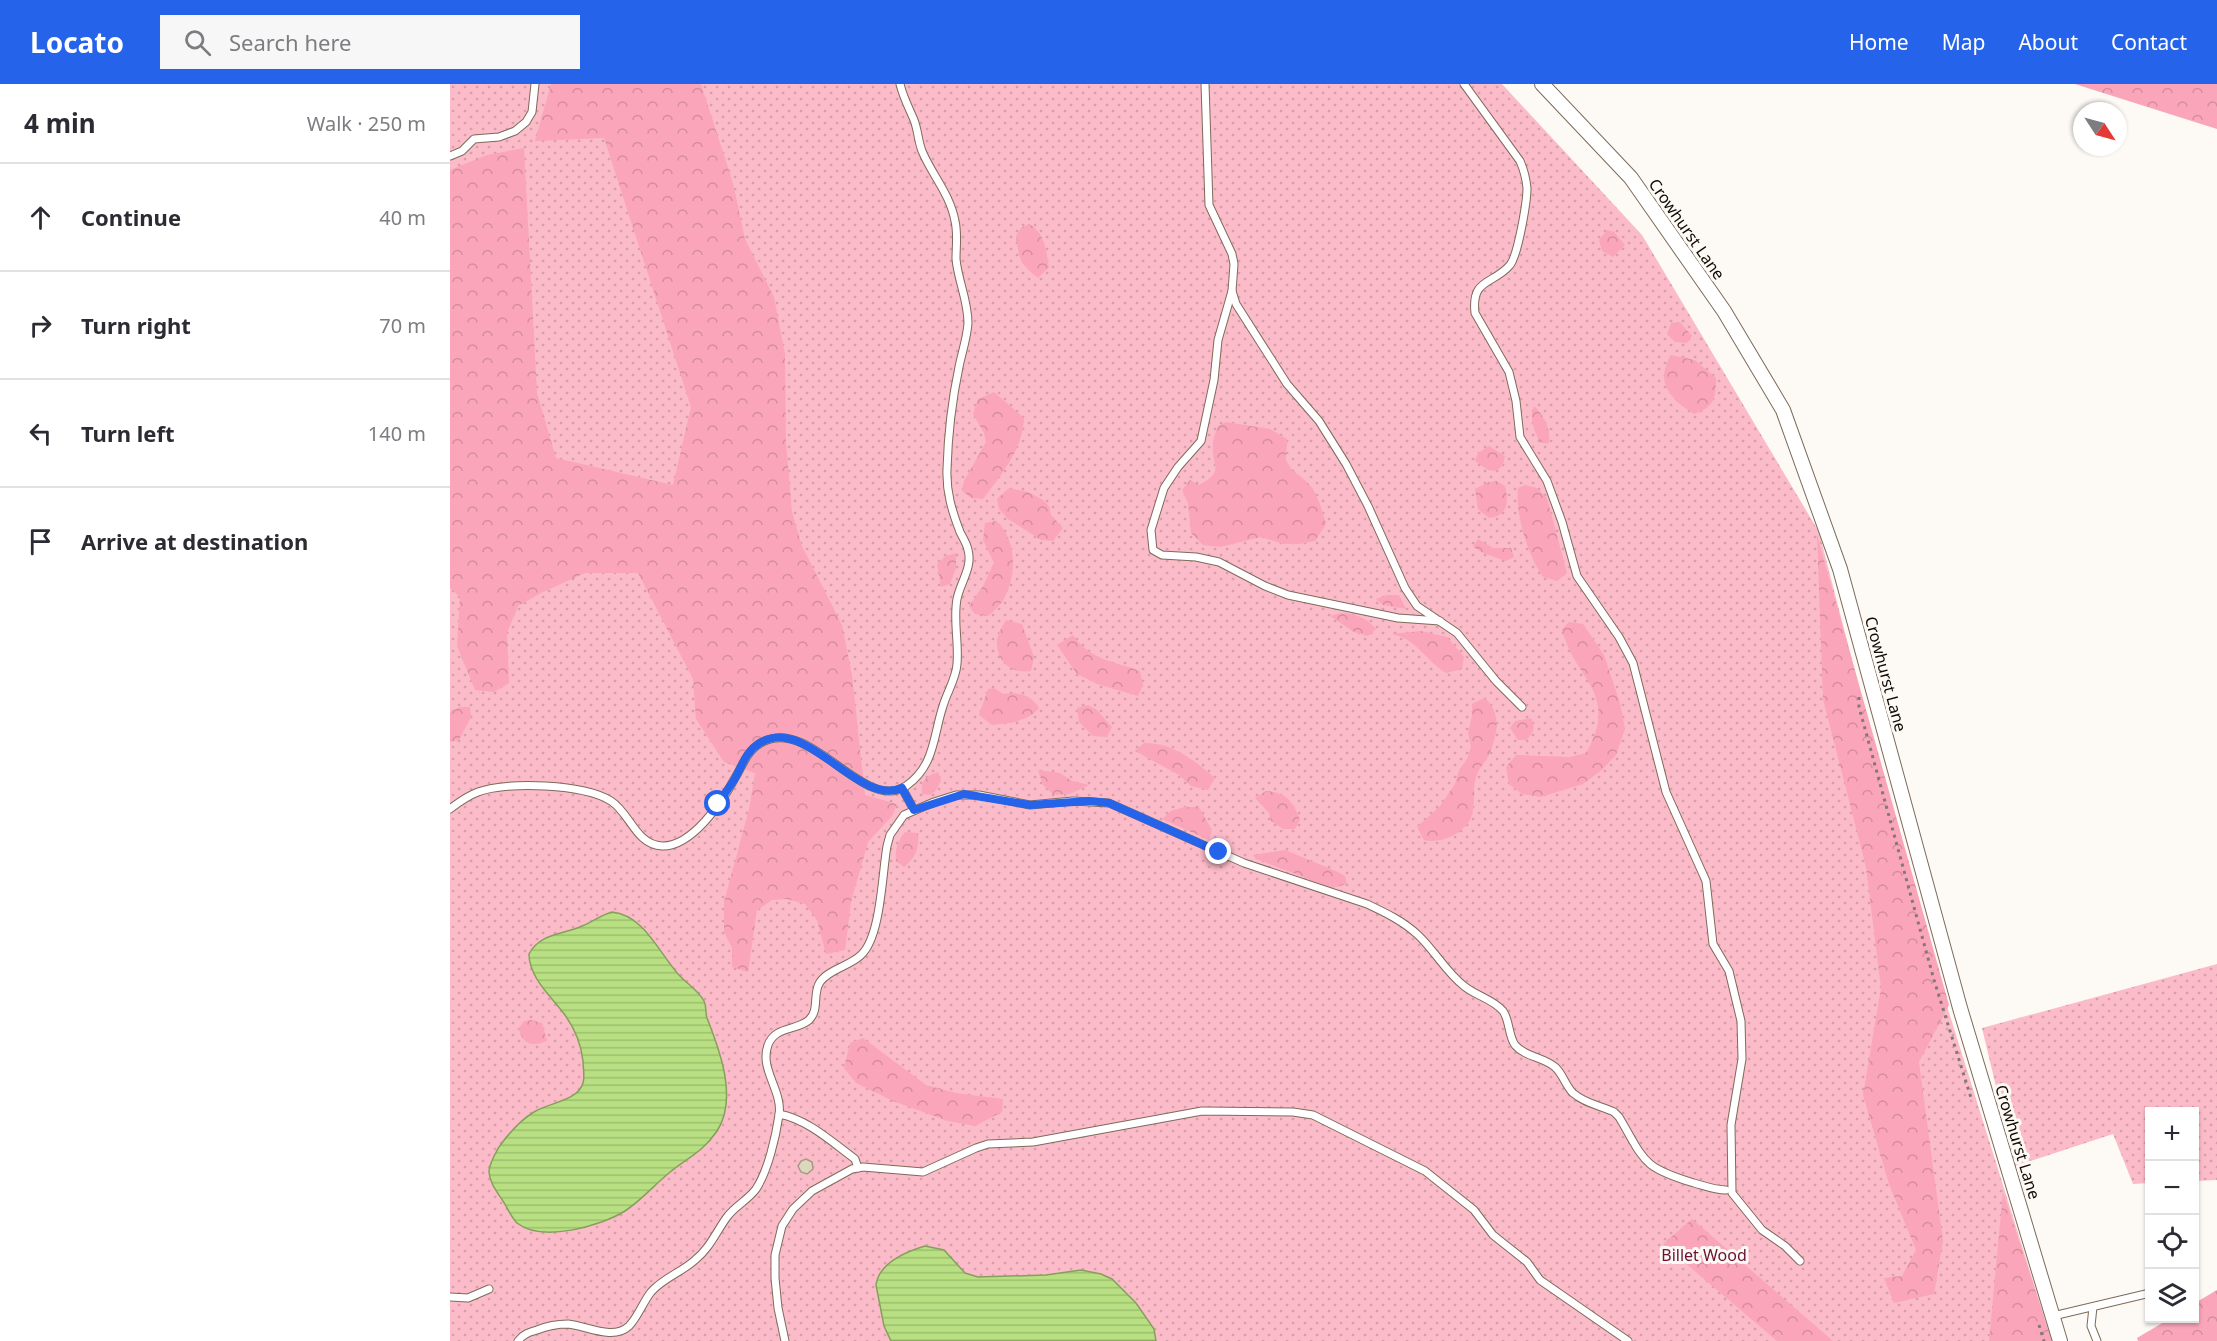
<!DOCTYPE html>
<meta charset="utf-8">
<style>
body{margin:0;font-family:"Noto Sans",sans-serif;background:#f7f7f7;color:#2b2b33}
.controls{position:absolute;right:18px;bottom:18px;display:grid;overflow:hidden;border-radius:0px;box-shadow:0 2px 4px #0004}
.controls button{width:54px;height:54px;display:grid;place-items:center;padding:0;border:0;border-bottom:2px solid #e1e1e2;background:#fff;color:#2b2b33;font:30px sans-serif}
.compass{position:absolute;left:1623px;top:18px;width:54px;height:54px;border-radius:50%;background:#fff;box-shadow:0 2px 4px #0004;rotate:126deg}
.stop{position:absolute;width:18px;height:18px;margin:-14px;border:4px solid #2563eb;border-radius:50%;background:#fff}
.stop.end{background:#2563eb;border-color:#fff;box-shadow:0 2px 6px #0008}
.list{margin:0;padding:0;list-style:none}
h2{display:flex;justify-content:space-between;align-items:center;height:78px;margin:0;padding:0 24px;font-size:26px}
h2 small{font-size:20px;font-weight:400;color:#7c7c81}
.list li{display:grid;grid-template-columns:39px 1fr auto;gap:18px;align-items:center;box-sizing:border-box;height:108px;padding:0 24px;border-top:2px solid #e1e1e2}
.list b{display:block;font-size:22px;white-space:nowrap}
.list em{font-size:20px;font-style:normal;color:#7c7c81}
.icon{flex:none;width:33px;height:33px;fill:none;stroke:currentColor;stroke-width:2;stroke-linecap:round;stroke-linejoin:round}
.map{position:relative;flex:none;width:1767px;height:1257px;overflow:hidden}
header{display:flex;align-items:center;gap:36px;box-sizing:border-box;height:84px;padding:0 30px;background:#2563eb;color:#fff}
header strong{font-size:28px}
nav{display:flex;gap:33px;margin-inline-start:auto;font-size:21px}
.search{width:420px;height:54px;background:#f7f7f7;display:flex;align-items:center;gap:15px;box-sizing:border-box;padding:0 21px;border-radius:0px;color:#7c7c81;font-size:22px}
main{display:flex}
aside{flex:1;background:#fff}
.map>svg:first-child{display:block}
.grass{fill:url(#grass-dots)}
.forest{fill:url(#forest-crowns)}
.water{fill:url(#water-rules);stroke:#86a05c;stroke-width:1.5}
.building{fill:#ddd7be;stroke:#a19c83;stroke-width:1.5}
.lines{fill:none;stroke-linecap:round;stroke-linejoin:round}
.service-casing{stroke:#7d6b59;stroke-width:9}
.minor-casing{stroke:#7d6b59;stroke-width:16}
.path{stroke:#7f7a75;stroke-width:3;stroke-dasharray:3 4.5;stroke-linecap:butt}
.service{stroke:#fff;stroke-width:7}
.minor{stroke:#fff;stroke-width:14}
.route{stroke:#2563eb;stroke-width:8}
.labels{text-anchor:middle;stroke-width:6;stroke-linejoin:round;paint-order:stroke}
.street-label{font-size:16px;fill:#110a05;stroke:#fdf9f5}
.park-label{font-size:16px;fill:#6c1033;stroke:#fdf9f5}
</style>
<header>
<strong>Locato</strong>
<div class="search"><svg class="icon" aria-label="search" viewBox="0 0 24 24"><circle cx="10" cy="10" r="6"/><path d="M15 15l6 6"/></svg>Search here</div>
<nav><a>Home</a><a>Map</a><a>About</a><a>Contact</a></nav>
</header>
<main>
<aside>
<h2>4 min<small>Walk · 250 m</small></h2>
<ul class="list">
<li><svg class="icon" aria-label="ahead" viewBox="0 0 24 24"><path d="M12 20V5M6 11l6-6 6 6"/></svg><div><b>Continue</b></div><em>40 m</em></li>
<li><svg class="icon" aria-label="right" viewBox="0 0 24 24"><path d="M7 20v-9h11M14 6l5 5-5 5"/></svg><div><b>Turn right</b></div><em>70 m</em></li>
<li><svg class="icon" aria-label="left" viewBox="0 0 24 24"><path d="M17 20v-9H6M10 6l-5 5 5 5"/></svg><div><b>Turn left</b></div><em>140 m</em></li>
<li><svg class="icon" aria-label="arrive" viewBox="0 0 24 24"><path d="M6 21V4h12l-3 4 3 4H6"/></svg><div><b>Arrive at destination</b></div></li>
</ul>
</aside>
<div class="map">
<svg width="1767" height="1257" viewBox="0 0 1767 1257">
<defs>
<pattern id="grass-dots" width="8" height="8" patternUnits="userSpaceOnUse" patternTransform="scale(1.5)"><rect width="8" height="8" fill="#fcbbc9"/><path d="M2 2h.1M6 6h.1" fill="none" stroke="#d79fab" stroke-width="1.8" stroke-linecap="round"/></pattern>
<pattern id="forest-crowns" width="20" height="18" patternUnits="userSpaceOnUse" patternTransform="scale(1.5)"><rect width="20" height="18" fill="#faa5b9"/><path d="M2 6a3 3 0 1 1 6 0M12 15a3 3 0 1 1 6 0" fill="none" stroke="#d58d9e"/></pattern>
<pattern id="water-rules" width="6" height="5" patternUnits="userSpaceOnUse" patternTransform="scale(1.5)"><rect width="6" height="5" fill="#b8e082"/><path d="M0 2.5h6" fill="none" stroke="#9dbf6f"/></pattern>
</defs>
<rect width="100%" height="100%" fill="#fdf9f5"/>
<g class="grass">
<path d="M0 0H1052L1192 151 1369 448 1465 820 1594 1232 1567 1257H0Z"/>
<path d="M1767 880V1096L1745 1097 1744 1028H1700L1699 1099 1683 1100 1663 1050 1565 1082 1532 944Z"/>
</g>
<g class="forest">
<path d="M101 0H251L283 99 295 155 324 213 335 270 336 358 342 428 352 462 392 541 402 591 415 711 447 720 442 732 418 758 401 818 395 866 376 870 367 836 355 820 337 815 322 816 307 826 298 888 282 883V864L274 848V818L299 725 305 689 274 678 246 635 243 595 188 489H135L91 509 68 522 57 549 59 599 44 608 25 606 7 562 10 513 0 504V86L37 71 74 64 87 309 106 374 223 401 241 323 154 54 85 57Z"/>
<path d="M1625 0H1767V45L1628 1Z"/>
<path d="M579 140C595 149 596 166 599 183L588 194C568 178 570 176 566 152L571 144Z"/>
<path d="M1157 146 1164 148 1175 161 1163 173 1152 167 1149 156Z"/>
<path d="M1230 238 1242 252 1237 259 1225 258 1217 250 1221 239Z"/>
<path d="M1221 271 1245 276 1266 294C1266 314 1264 323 1244 330 1221 315 1204 299 1221 271Z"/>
<path d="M544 308 574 334C573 365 551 391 533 415L522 414 512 407 514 397 536 358 534 349 523 330 528 315Z"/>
<path d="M1084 322C1093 330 1103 348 1098 360L1090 358C1084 347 1079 334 1084 322Z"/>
<path d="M776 338 820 345 837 355C838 363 834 371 837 378 841 388 853 393 860 401 869 413 872 427 876 440L865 457 850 460H833L811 453 770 463 753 461 741 449 738 419 732 406 740 396 749 401C776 387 761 382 763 361 763 354 766 348 768 342Z"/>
<path d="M1039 362 1055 372 1053 381 1046 387 1038 386 1025 377 1028 369Z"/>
<path d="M1047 397 1055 402C1059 417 1058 432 1039 434L1028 425 1025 405 1039 398Z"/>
<path d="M1075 401 1087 404 1097 414 1117 489 1107 497 1093 493C1078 472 1065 430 1068 404Z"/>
<path d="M559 404 578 408 593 416 599 422 601 431 613 444 603 457 591 456 558 435 549 425 547 415Z"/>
<path d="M546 437C568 456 567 495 552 518 548 523 543 528 538 532L525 530 519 522 533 502 544 479 533 456 535 439Z"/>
<path d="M1367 451 1499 921 1469 978 1493 1157 1484 1210 1444 1219 1434 1194 1452 1192 1466 1166 1439 1100 1413 1011 1431 904 1416 783 1373 615Z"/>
<path d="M1028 455 1043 464H1061L1064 473 1056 477C1045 473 1031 470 1023 462Z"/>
<path d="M506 469V484L500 500 491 503 487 480 496 472Z"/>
<path d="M937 511H949L956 525 933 521 926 515Z"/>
<path d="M891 529C905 529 917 534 926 545L918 552 904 548 880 532Z"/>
<path d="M556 536 572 540 584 573 581 587C563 590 547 579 547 558 547 550 552 543 556 536Z"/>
<path d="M1119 538 1133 540 1154 571 1170 619 1175 645 1166 671 1153 685 1133 700 1091 713 1072 710 1059 700 1056 683 1066 671 1120 673 1136 669C1171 608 1123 595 1112 545Z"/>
<path d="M971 547 997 553 1014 573 1012 585 996 589C975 576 968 556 942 550Z"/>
<path d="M623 551C640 576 663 577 690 587L693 601 688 612 647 600 627 590 607 561Z"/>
<path d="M544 604 553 610C569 608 580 610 589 624 577 638 560 639 542 641L529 631 538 605Z"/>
<path d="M1034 614C1053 628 1047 653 1038 673 1034 679 1028 686 1026 693 1022 706 1026 721 1021 734 1014 750 990 760 974 756L967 743 990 722 1005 700 1009 686 1017 675 1021 663 1018 649 1022 632V620Z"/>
<path d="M638 621 647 626 662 643 657 653 643 652 629 638 627 624Z"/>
<path d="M10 623H20L21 633 9 656 0 658V628Z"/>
<path d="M1081 634C1086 643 1083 650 1076 656H1068L1060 644 1065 637Z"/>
<path d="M694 659C722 658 745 677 765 694L758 706 741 702 729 691 685 667Z"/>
<path d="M588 686 610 689 622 697 639 701 620 710 604 711 593 701Z"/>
<path d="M488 688 491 696 487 705 480 711 472 710C470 697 476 692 488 688Z"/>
<path d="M816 707C835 708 844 718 850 736L845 745H833L821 737 819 729 805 714Z"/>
<path d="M734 723H749L762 746 759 756 712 735 721 727Z"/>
<path d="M455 748 468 749C469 765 466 773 454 783L446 777C445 765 447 758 455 748Z"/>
<path d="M835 766 888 788 895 792 897 800 875 806 856 794 806 775 803 771Z"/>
<path d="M81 936 92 939 97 957C82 963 72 961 69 944L74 937Z"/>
<path d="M413 954 476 1001 506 1009 553 1015 552 1028 525 1042 498 1037 443 1017 406 999 394 984 400 959Z"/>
<path d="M1553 1108 1602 1257H1539Z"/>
<path d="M1242 1135 1383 1257H1327L1213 1160Z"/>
<path d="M1767 1206V1257H1688L1687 1254 1719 1235 1744 1234 1745 1219Z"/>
</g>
<g class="water">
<path d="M162 828C194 831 209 869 229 891 237 900 248 906 254 917 257 923 255 928 257 934 270 967 288 1015 267 1047 253 1068 237 1074 219 1089 204 1101 192 1116 175 1127 151 1142 92 1159 67 1139 63 1135 60 1129 57 1124 51 1112 40 1102 39 1088 39 1080 45 1070 49 1063 59 1049 69 1037 84 1028 98 1019 128 1017 133 999 135 992 133 984 133 977 131 959 125 945 115 931 102 913 79 894 79 870 90 849 112 851 132 842 142 838 151 831 162 828Z"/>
<path d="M475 1162 494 1166 515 1189 528 1193 596 1191 631 1186 651 1190 662 1195 686 1219 704 1245 706 1257H441L434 1242 426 1201C429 1179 455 1168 475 1162Z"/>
</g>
<path class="building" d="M356 1075 362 1078 363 1085 357 1090 351 1088 348 1082 351 1077Z"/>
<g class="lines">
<g class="service-casing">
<g id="service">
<path d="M755 0 759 121 782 170 784 180 782 207 786 220 837 300 869 337 896 380 918 422 955 504 967 522 1007 549 1046 597 1072 623"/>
<path d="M1014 0 1070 77C1074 86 1076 94 1077 104 1077 118 1068 171 1060 181 1043 201 1021 194 1025 229L1059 288 1066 317 1070 353 1097 397 1112 438 1127 492 1169 553 1183 579 1216 708 1256 797 1263 860 1279 887 1291 937 1292 975 1281 1041 1282 1109 1312 1146 1335 1162 1350 1177"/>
<path d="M0 72 12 67 24 55 49 53 65 47 76 38 82 28 85 0"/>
<path d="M782 207 768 256 764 296 751 357 728 383 714 404 701 446 703 466 712 471 746 473 769 478 815 502 838 511 948 534 990 537"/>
<path d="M452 704 464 726"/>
<path d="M0 725C9 718 17 712 28 708 57 697 134 700 161 717 180 729 186 761 212 762 242 763 272 718 285 694 294 679 298 663 317 656 364 638 415 729 456 702 485 682 483 652 493 622 497 608 506 595 507 580 509 558 503 536 507 515 510 499 523 483 518 466 517 460 513 454 510 448 502 427 496 408 497 385 498 351 502 316 509 283 512 268 517 254 518 239 518 216 508 197 506 175 506 162 508 150 505 137 500 110 482 91 472 67 468 57 468 46 464 36 459 24 453 13 450 0"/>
<path d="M329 1030C357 1035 382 1058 405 1075L408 1084"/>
<path d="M0 1213 18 1214 39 1205"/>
<path d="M1643 1223 1641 1242 1647 1257"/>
<path d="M1603 1232 1700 1209"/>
<path d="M68 1257C73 1250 80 1248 87 1246 97 1242 107 1240 118 1240 137 1242 163 1257 179 1242 188 1233 193 1218 201 1208 213 1194 232 1188 245 1176 260 1164 266 1148 277 1133 285 1122 298 1116 306 1105 318 1087 326 1052 329 1031 333 1007 309 985 318 961 325 942 346 947 359 936 370 925 362 910 370 898 379 885 400 882 411 871 431 853 432 790 437 762L440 751 454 731 484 718 506 711H529L580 721 623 717 659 719 794 779 917 820C936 829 953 837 968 851 985 867 996 888 1014 902 1026 912 1043 915 1053 927 1060 937 1058 951 1065 961 1075 973 1093 973 1105 983 1113 990 1115 1001 1123 1009 1134 1019 1151 1022 1164 1028L1169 1033C1195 1077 1191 1083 1244 1099 1255 1102 1265 1106 1276 1106"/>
<path d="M335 1257 328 1224 325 1194V1171L332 1142 343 1125 362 1107 402 1085 413 1083 473 1088 526 1064 538 1060 583 1058 752 1027 843 1028 863 1031 975 1087 1024 1126 1043 1151 1077 1178 1090 1196 1178 1257"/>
</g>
</g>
<g class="minor-casing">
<path id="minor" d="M1092 0 1181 94 1274 227 1333 326 1390 485 1510 924 1610 1257"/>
</g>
<g class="path">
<path d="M1409 613V623L1484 896 1522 1017"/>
<path d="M1589 1241 1594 1257"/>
</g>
<use href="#service" class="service"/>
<use href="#minor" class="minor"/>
</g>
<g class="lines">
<path class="route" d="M268 720C273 712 279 704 284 696 292 683 295 668 310 659 356 630 409 724 452 704L464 726 514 710 580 721 639 717 659 719 769 768"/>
</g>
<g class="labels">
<g class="street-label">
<text transform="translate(1237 145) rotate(55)" y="6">Crowhurst Lane</text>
<text transform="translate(1436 590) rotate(75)" y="6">Crowhurst Lane</text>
<text transform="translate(1568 1058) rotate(73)" y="6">Crowhurst Lane</text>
</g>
<g class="park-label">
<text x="1254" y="1177">Billet Wood</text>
</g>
</g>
</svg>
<div class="controls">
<button>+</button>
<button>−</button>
<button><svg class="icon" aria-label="locate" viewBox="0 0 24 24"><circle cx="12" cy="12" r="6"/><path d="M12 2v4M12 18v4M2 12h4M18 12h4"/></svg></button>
<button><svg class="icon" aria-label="layers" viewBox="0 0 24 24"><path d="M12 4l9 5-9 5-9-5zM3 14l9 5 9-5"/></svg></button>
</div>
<svg class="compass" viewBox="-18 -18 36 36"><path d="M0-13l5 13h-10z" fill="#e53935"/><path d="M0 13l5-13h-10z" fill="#7c7c81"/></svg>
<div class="stop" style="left:268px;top:720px"></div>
<div class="stop end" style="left:769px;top:768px"></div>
</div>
</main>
